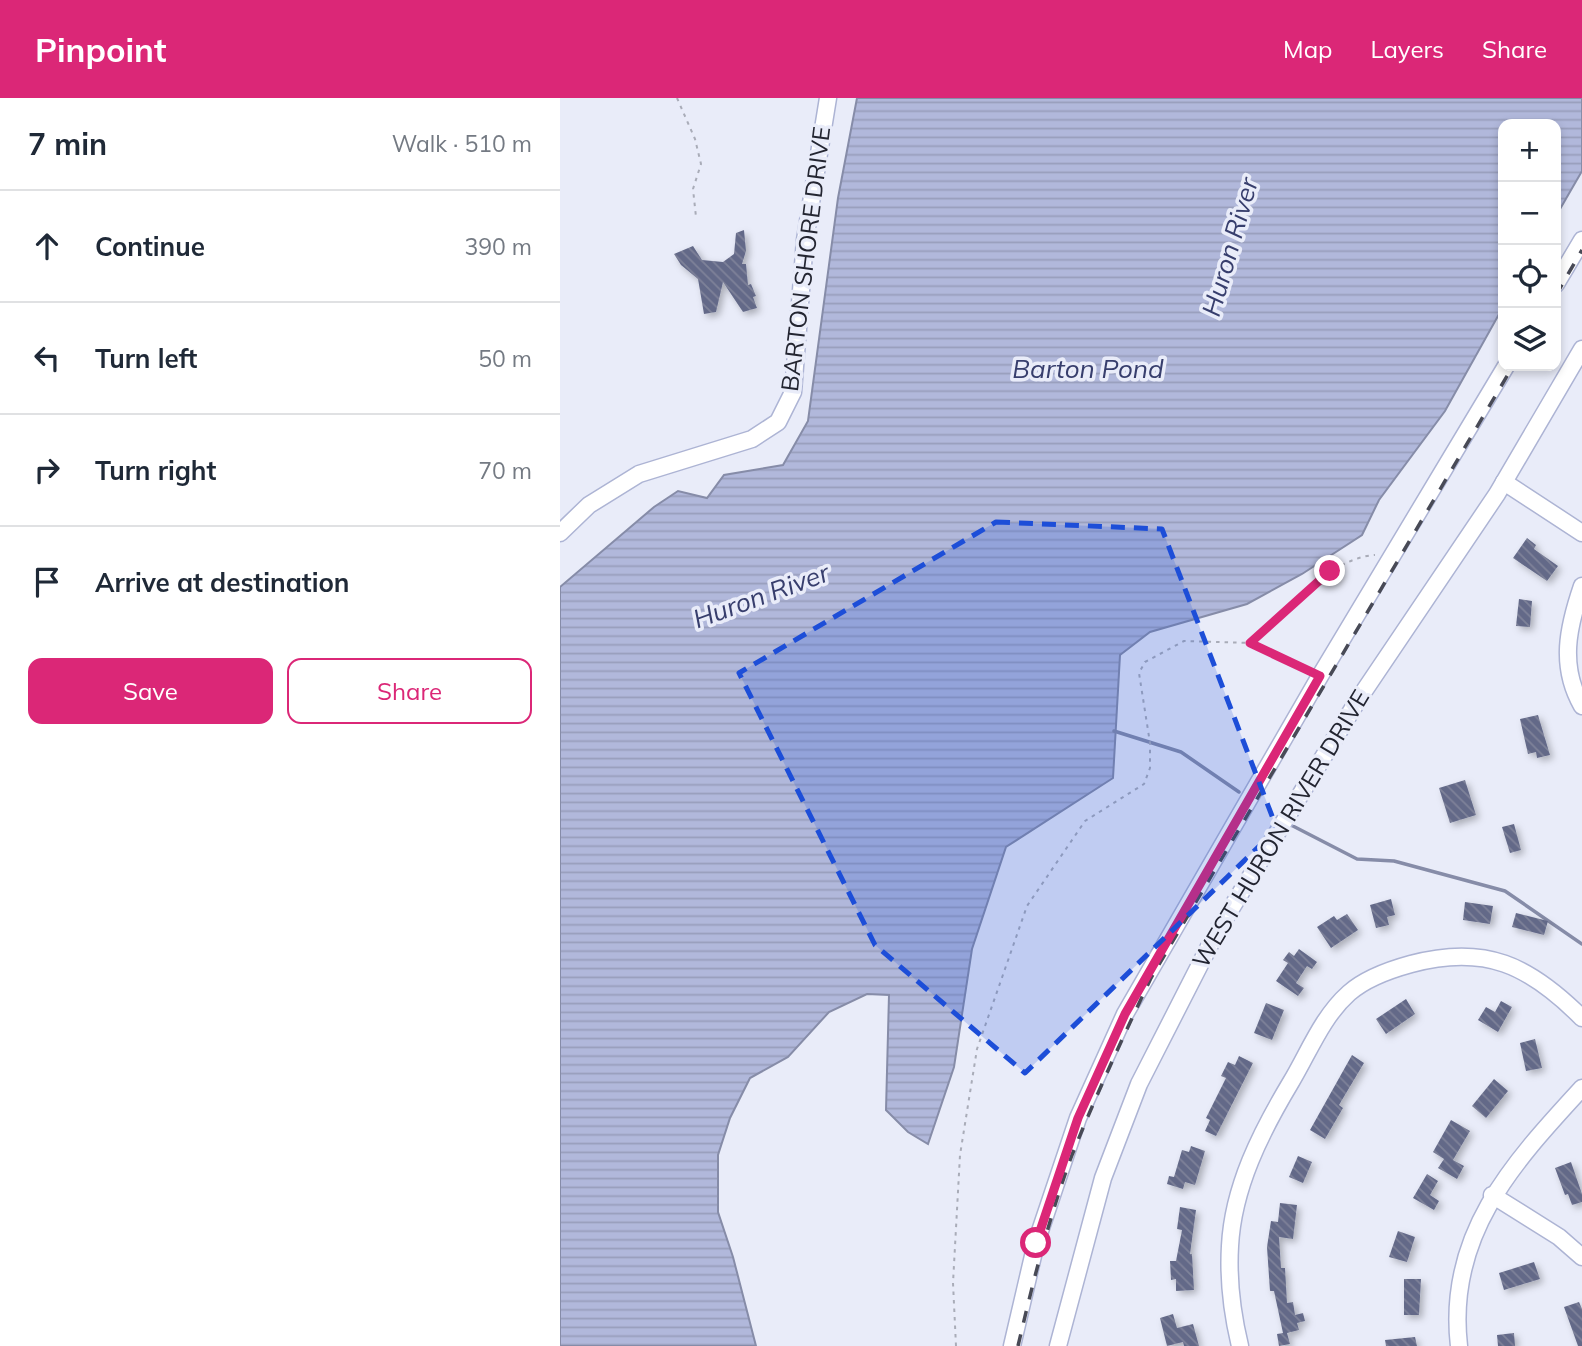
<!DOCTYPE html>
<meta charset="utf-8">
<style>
body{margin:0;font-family:Mulish,sans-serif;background:#f2f2f3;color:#1f2937}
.controls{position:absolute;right:21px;top:21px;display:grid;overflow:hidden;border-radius:14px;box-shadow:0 4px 10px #0003}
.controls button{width:63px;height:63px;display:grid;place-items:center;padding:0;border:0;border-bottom:2px solid #e0e1e3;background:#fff;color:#1f2937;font:35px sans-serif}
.stop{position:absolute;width:21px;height:21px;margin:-16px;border:5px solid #db2777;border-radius:50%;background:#fff}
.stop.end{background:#db2777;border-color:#fff;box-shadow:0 2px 7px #0008}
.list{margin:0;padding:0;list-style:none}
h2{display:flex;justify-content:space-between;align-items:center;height:91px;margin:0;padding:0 28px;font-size:30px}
h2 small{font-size:23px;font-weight:400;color:#747a83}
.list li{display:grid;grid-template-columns:46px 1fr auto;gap:21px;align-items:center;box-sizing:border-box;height:112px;padding:0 28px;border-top:2px solid #e0e1e3}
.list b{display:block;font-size:26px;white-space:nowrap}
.list em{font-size:23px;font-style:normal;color:#747a83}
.actions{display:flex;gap:14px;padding:21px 28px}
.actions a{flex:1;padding:16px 0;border:2px solid #db2777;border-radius:14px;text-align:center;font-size:24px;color:#db2777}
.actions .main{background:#db2777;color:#fff}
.icon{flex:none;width:38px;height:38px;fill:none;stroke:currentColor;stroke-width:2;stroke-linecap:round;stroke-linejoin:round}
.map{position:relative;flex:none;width:1022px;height:1248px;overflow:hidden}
header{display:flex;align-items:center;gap:42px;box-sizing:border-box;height:98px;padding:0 35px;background:#db2777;color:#fff}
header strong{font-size:33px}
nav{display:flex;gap:38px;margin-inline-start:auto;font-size:24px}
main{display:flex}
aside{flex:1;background:#fff}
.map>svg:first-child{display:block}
.water{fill:url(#water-rules);stroke:#868ca8;stroke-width:2}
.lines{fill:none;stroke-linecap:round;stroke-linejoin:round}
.stream{stroke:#868ca8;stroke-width:3.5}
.building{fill:url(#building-back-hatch);filter:url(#shadow)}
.minor-casing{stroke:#adb4d4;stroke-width:19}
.path{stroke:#a9acb8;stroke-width:2;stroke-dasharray:3.5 5;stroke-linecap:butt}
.minor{stroke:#fff;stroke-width:16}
.rail{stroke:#484a56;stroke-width:3.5;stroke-dasharray:12 12;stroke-linecap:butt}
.route{stroke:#db2777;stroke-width:9}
.marked{fill:#1d4ed8;fill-opacity:0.2;stroke:#1d4ed8;stroke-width:5;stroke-dasharray:14 9;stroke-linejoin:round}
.labels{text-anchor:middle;stroke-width:7;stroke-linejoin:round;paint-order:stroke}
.street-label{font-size:24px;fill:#232531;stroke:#e9ecf9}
.water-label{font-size:26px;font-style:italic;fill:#373e6d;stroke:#e9ecf9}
</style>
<header>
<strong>Pinpoint</strong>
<nav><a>Map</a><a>Layers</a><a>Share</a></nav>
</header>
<main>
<aside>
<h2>7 min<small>Walk · 510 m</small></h2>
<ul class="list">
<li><svg class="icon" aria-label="ahead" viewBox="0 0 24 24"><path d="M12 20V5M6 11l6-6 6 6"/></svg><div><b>Continue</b></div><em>390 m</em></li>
<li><svg class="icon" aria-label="left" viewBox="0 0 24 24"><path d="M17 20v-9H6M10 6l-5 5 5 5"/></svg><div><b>Turn left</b></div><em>50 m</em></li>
<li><svg class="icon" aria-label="right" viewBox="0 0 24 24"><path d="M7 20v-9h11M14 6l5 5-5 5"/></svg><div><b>Turn right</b></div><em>70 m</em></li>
<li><svg class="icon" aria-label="arrive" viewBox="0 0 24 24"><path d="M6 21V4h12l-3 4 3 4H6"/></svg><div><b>Arrive at destination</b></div></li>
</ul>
<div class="actions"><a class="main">Save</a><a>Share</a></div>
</aside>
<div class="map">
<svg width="1022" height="1248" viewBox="0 0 1022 1248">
<defs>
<pattern id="water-rules" width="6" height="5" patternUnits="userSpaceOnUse" patternTransform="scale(1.75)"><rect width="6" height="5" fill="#b1b8db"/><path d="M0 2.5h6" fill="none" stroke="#989ebc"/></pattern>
<pattern id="building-back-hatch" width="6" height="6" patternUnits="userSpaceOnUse" patternTransform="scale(1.75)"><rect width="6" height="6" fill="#636988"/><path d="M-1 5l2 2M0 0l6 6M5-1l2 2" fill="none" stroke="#7e8299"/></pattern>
<filter id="shadow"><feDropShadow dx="3.5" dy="3.5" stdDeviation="3.5" flood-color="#0004"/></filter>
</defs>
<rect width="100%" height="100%" fill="#e9ecf9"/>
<path class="water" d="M297 0H1022V73L996 118V26H943V209L885 313 819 402 802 437 742 476 687 506 590 534 560 557 553 680 446 749 412 851 394 969 368 1046 348 1034 326 1012 329 897 307 896 269 914 228 959 190 980 170 1020 158 1057V1114L173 1159 196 1248H0V489L94 409 118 393 147 400 164 377 223 367 248 323 278 100Z"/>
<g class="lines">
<g class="stream">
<path d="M554 633 621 654 679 694"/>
<path d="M731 727 797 761 834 763 945 793 1022 846"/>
</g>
</g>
<g class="building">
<path d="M184 132 186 153 182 166H186L188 187 191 186 196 198 193 199 197 210 183 214 163 184 156 214 144 216 138 181 121 167 114 156 133 148 142 162 163 164 174 156 176 135Z"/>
<path d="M967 440 976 447 974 451 998 468 987 483 953 460Z"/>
<path d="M959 501 972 503 970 529 956 528Z"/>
<path d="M978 617 990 657 977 660 976 654 968 656 960 621Z"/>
<path d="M905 682 916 717 890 725 879 690Z"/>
<path d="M954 726 961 752 950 755 942 729Z"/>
<path d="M831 801 835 817 827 819 829 827 816 830 810 807Z"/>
<path d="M905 804 933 808 930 826 903 822Z"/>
<path d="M956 815 988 823 984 837 952 829Z"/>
<path d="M787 816 798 832 771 850 757 829 774 818 777 822Z"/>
<path d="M739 851 757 864 752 871 747 868 736 885 744 890 738 898 716 883 728 865 723 862 729 854 734 858Z"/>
<path d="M846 901 855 916 826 936 816 921Z"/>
<path d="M941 903 952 909 938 934 918 922 926 909 935 914Z"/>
<path d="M706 905 724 912 712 942 694 935Z"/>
<path d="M975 941 982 970 966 973 960 945Z"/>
<path d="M792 957 804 965 779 1007 783 1010 765 1041 750 1032Z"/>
<path d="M679 958 693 965 656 1038 645 1033 650 1022 646 1020 666 980 661 978 668 964 675 967Z"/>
<path d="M934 981 948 993 926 1020 912 1008Z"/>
<path d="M891 1022 910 1033 893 1062 904 1068 897 1081 878 1070 884 1061 873 1054Z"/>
<path d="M631 1048 645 1053 635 1087 625 1084 623 1091 607 1086 609 1078 614 1079 622 1052 629 1054Z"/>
<path d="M738 1058 752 1064 743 1085 729 1079Z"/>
<path d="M1011 1064 1022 1096V1104L1012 1107 1008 1096 1005 1097 995 1070Z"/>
<path d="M867 1076 878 1083 870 1097 879 1103 874 1112 853 1100Z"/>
<path d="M720 1105 737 1107 733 1141 719 1139 721 1170H725L727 1205 733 1204 735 1217 743 1215 745 1223 737 1225 739 1232 727 1235 730 1246 719 1248 717 1236 723 1235 714 1193H710L707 1149 711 1123 718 1124Z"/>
<path d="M620 1109 636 1112 630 1156H632L634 1192 616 1193V1181L611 1182 610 1163H616L622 1132 617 1131Z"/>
<path d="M838 1133 855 1139 847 1164 829 1159Z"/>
<path d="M974 1164 980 1181 944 1192 939 1175Z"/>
<path d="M844 1181H861L859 1217H844Z"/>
<path d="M1019 1204 1022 1211V1248H1018L1004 1209Z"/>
<path d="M613 1216 617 1230 633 1226 639 1248H624L623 1244 607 1248 600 1220Z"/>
<path d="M954 1235 955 1248H938L937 1237Z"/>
<path d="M855 1239 857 1248H826L825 1242Z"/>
</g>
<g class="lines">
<g class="minor-casing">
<g id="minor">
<path d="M996 186 1022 142"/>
<path d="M944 384 1022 435"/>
<path d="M0 435 29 407 79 376 192 341 218 324 233 294 245 142 268 0"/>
<path d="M1022 488C1008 529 999 568 1022 608"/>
<path d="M932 1097 999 1139 1022 1159"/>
<path d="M452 1248 476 1145 518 1020 565 916 760 578 946 268"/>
<path d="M498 1248 543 1080 579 986 655 837 798 602 937 396 1022 251"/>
<path d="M680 1248C672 1215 668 1182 670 1148 673 1089 701 1034 731 984 749 954 762 919 789 895 806 880 829 872 851 866 925 846 969 867 1022 920"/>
<path d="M899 1248C886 1137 953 1065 1022 990"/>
</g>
</g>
<g class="path">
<path d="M117 0 135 41 141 66 133 91 136 119"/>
<path d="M691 544C725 514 769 460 815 457"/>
<path d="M396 1248 393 1185 400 1057 417 951 467 808 525 723 584 686 590 670V645L579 575 585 564 624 543 690 545 747 571"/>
</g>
<use href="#minor" class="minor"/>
<g class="rail">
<path d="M996 197 1022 152"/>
<path d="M458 1248C473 1184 489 1119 512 1057 536 997 563 939 591 880L953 268"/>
</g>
</g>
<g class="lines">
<path class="route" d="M476 1145 518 1020 565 916 760 578 690 545 770 473"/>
</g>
<path class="marked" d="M436 424 602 431 717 731 465 975 315 847 179 575Z"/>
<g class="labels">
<g class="street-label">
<text transform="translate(246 161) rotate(-83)" y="8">BARTON SHORE DRIVE</text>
<text transform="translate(721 731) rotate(-59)" y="8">WEST HURON RIVER DRIVE</text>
</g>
<g class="water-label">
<text transform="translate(670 149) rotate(-74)" y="9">Huron River</text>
<text x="528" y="280">Barton Pond</text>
<text transform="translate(201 498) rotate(-20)" y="9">Huron River</text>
</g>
</g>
</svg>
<div class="controls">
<button>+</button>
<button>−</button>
<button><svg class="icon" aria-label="locate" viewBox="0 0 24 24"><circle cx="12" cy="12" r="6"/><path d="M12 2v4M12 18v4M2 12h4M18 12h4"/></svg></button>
<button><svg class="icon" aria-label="layers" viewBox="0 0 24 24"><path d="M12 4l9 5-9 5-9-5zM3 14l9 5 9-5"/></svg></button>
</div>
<div class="stop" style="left:476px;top:1145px"></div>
<div class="stop end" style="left:770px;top:473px"></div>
</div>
</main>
